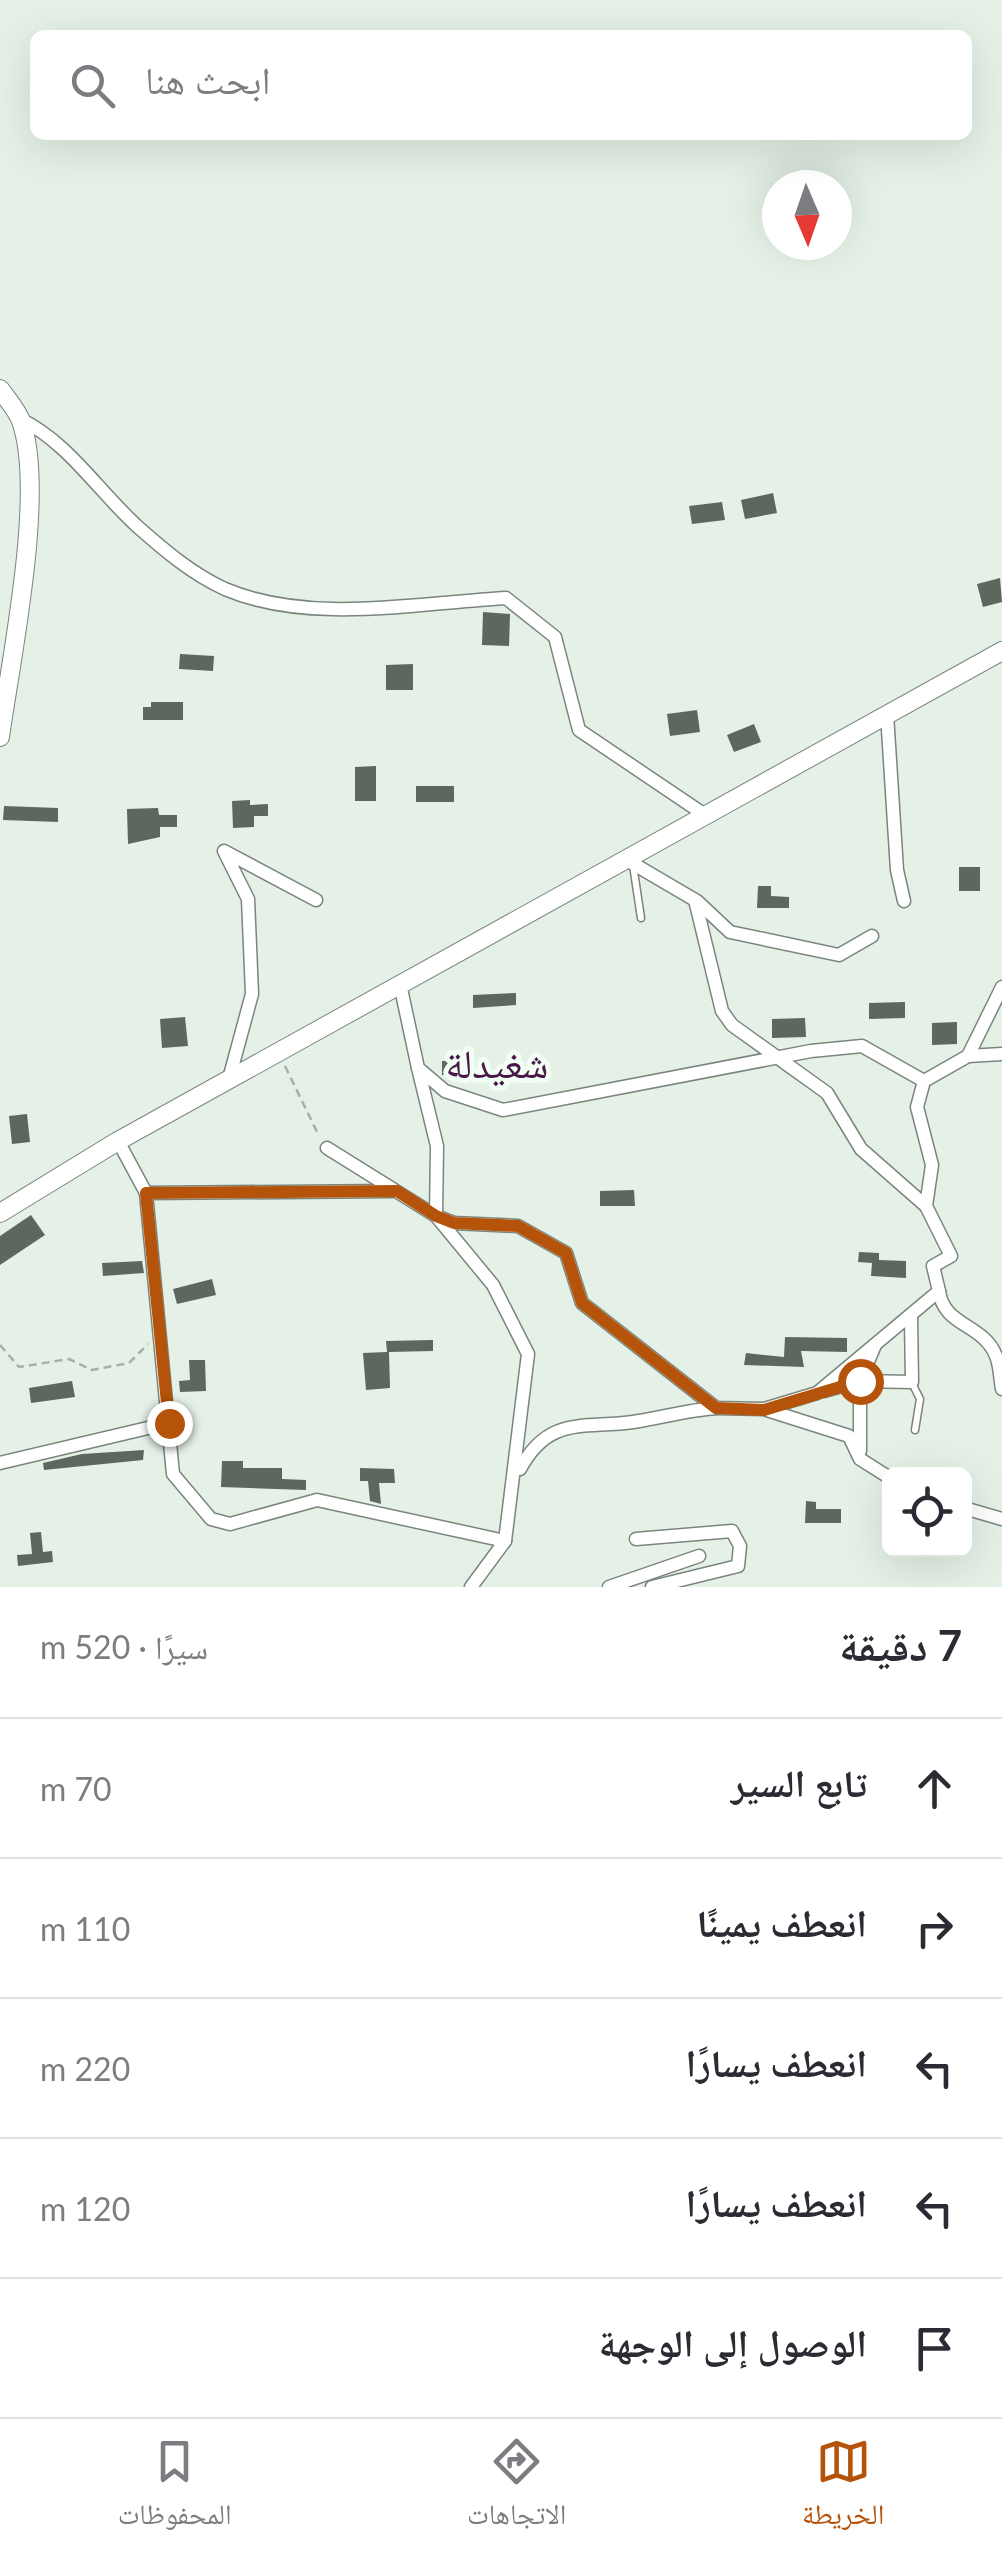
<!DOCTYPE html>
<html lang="ar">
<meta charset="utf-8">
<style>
body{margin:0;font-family:Lato,"Noto Naskh Arabic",sans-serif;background:#f7f7f7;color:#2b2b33;direction:rtl}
.controls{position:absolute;right:30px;bottom:30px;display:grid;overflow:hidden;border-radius:15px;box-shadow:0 10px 40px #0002}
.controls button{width:90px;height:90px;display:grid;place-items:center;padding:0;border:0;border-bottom:2px solid #e1e1e2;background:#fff;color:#2b2b33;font:50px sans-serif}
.compass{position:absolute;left:762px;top:170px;width:90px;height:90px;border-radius:50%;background:#fff;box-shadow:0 10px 40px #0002;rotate:178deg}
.stop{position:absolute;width:30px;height:30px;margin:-22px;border:8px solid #b45309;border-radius:50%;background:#fff}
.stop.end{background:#b45309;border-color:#fff;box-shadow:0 2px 10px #0008}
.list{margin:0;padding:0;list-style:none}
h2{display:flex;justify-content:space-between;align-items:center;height:130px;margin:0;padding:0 40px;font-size:42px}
h2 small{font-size:32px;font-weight:400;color:#7c7c81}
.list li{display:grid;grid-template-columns:65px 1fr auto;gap:30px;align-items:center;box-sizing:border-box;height:140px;padding:0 40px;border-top:2px solid #e1e1e2}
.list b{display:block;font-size:38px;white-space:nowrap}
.list em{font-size:32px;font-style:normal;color:#7c7c81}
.icon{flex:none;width:55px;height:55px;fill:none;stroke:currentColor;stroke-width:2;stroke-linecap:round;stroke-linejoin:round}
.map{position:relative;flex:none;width:1002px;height:1587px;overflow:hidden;direction:ltr}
.search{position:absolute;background:#fff;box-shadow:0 10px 40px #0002;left:30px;right:30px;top:30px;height:110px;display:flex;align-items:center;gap:25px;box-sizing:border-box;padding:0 35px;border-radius:15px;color:#7c7c81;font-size:38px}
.sheet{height:830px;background:#fff}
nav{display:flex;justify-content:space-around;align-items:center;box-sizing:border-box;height:140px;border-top:2px solid #e1e1e2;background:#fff;font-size:28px;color:#7c7c81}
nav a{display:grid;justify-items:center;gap:5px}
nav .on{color:#b45309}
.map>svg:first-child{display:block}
.building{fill:#5c675e}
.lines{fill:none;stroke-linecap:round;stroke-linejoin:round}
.lane-casing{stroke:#7a857c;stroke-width:9}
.street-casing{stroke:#7a857c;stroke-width:15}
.secondary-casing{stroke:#7a857c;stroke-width:20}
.path{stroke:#a6b0a8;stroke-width:2.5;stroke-dasharray:8 5;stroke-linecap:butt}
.lane{stroke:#fff;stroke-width:6}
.street{stroke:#fff;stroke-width:12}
.secondary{stroke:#fff;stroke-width:18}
.route{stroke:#b45309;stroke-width:12}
.labels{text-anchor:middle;stroke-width:10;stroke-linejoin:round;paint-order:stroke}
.quarter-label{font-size:40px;fill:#491848;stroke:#f2fef4}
</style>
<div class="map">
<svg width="1002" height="1587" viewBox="0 0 1002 1587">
<rect width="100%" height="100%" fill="#e5f1e7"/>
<g class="building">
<path d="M773 493 777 513 745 519 741 500Z"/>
<path d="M722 502 725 520 692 524 689 506Z"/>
<path d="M1000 578 1002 602 983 607 977 584Z"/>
<path d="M483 612 510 614 509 646 482 645Z"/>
<path d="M180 654 214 656 213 671 179 669Z"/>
<path d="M413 664V690H386V665Z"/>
<path d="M151 702H183V720H143V707H151Z"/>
<path d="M697 710 700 732 670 736 667 714Z"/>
<path d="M754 724 761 742 734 752 727 735Z"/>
<path d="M376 766V801H355V767Z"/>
<rect x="416" y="786" width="38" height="16"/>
<path d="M250 800V805L268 804V816H254V827L233 828 232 801Z"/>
<path d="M4 806 58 808V822L3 820Z"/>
<path d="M158 808 159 815H177V827H160V837L128 844 127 809Z"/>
<rect x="959" y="867" width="21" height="24"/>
<path d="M758 886H771V896L789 897V908H757Z"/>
<path d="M516 993V1005L473 1008V995Z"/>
<path d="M905 1002V1018L869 1019V1003Z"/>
<path d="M185 1017 188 1046 162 1048 160 1019Z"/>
<path d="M805 1018 806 1037 772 1038V1019Z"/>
<path d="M957 1022V1044L932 1045V1023Z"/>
<path d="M472 1060V1077L442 1075V1061Z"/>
<path d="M27 1114 30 1142 12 1144 9 1116Z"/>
<path d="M634 1190 635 1206H600V1191Z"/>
<path d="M31 1215 45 1235 0 1265V1236Z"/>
<path d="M859 1252 879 1253V1260L906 1261V1278L871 1276 872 1263 858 1262Z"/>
<path d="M142 1261 144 1273 103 1276 102 1263Z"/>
<path d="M212 1279 216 1295 177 1304 173 1289Z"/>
<path d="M785 1337 847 1338V1352L801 1351 804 1367 744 1365 746 1353 784 1357Z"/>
<path d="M433 1340V1351L389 1352 390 1388 366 1390 363 1353 387 1352 386 1341Z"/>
<path d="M189 1360H205L206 1391 180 1392 179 1381 190 1380Z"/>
<path d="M72 1381 75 1397 31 1403 29 1388Z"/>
<path d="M144 1450 143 1460 44 1470 43 1463 82 1454Z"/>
<path d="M222 1461H243V1468H282V1479L306 1480V1490L221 1487Z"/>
<path d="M360 1468 394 1469 395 1483H379L381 1504 370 1501 368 1481H360Z"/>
<path d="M806 1501 816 1502V1509H841V1523H805Z"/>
<path d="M41 1532 43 1552 52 1551 53 1562 18 1566 17 1555 32 1554 30 1533Z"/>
</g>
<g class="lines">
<g class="lane-casing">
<g id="lane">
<path d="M633 865 641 918"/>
<path d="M912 1383 920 1399 915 1430"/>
</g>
</g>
<g class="street-casing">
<g id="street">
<path d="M20 419C68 442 98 491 138 527 164 550 192 574 225 589 310 625 417 603 506 598L555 637 579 730 705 815"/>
<path d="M887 714 897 870 904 901"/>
<path d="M632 855V863L695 900 722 1011 732 1025 827 1093 861 1149 926 1206"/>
<path d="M697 901 730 932 839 955 872 936"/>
<path d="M400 984 418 1068 445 1091 503 1110 811 1051 862 1046 924 1081"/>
<path d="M968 1056 1002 1054"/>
<path d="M418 1068 437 1146 436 1216 493 1285 528 1354 505 1541 471 1587"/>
<path d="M229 1079 252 994 248 899 224 851 316 900"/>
<path d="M118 1141 146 1193 173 1474 211 1519 230 1524 317 1500 505 1541"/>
<path d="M327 1148 436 1216 454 1223 518 1226 566 1253 582 1303 716 1408 764 1409 817 1393 939 1291 933 1266 951 1256 926 1206 932 1165 917 1107 924 1081 968 1056 1002 987"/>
<path d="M146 1193 393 1191"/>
<path d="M939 1291C944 1327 983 1323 996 1356 1000 1365 1000 1378 1002 1389"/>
<path d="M824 1391 860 1381 912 1382 911 1318"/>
<path d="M767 1410 849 1436 860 1459 890 1478"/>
<path d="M860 1451V1381L875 1345"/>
<path d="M0 1463 169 1423"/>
<path d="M520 1469C549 1415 584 1429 633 1422 661 1418 687 1410 716 1408"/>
<path d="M964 1508 1002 1519"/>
<path d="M636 1539 732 1531 740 1546 738 1566 652 1587"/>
<path d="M609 1587 699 1556"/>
</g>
</g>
<g class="secondary-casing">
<g id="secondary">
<path d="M0 389C7 399 17 410 21 421 46 492 11 658 0 737"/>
<path d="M0 1213 118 1141 1002 651"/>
</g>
</g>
<g class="path">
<path d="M285 1066 319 1136"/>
<path d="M0 1345 19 1367 69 1359 92 1370 129 1363 148 1344"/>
</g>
<use href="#lane" class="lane"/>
<use href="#street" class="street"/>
<use href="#secondary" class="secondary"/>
</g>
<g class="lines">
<path class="route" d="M169 1423 146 1193 397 1191 436 1216 454 1223 518 1226 566 1253 582 1303 716 1408 764 1410 860 1381"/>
</g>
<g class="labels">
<g class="quarter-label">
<text x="497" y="1078">شغيدلة</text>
</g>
</g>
</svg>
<div class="controls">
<button><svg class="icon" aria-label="locate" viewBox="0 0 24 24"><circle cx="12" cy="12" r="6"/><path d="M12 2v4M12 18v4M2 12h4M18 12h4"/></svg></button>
</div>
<svg class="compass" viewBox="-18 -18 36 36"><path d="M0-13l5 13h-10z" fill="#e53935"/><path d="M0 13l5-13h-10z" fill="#7c7c81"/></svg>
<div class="stop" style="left:860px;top:1381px"></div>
<div class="stop end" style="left:169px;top:1423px"></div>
<div class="search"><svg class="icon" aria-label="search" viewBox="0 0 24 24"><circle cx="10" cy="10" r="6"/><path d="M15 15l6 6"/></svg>ابحث هنا</div>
</div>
<section class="sheet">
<h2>7 دقيقة<small>سيرًا · 520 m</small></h2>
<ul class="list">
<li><svg class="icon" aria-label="ahead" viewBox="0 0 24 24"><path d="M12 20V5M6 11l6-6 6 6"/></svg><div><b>تابع السير</b></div><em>70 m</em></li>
<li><svg class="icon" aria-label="right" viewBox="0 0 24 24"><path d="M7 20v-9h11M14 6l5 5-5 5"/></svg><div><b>انعطف يمينًا</b></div><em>110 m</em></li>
<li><svg class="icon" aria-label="left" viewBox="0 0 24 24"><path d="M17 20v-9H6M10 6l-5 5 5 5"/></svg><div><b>انعطف يسارًا</b></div><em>220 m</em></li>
<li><svg class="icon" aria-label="left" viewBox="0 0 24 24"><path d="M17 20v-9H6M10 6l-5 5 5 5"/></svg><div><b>انعطف يسارًا</b></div><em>120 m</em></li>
<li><svg class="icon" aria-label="arrive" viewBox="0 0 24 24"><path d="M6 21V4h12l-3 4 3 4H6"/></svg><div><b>الوصول إلى الوجهة</b></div></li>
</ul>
</section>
<nav>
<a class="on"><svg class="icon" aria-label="map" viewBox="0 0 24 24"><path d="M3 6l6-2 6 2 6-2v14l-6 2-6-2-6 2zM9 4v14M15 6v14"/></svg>الخريطة</a>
<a><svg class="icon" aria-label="directions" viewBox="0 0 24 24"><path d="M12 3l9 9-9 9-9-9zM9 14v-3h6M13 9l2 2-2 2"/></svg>الاتجاهات</a>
<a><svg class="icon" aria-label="saved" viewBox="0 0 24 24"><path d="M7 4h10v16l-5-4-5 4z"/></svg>المحفوظات</a>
</nav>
